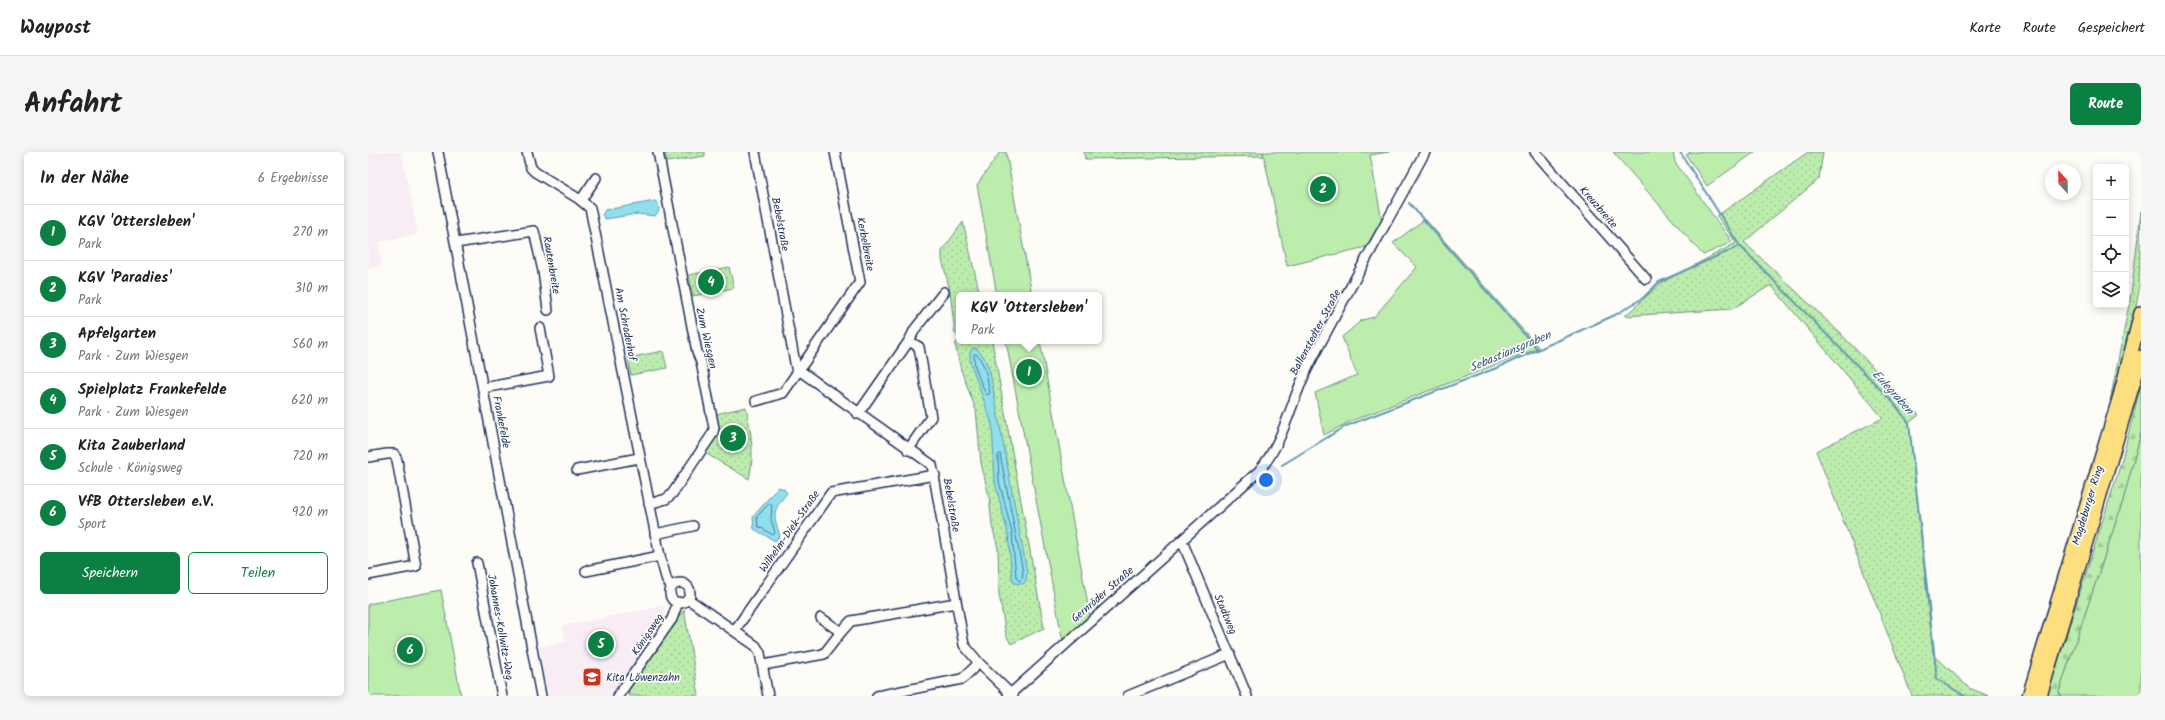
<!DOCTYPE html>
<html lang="de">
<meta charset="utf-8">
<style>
body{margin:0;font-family:Kalam,sans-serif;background:#f6f6f6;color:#222}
.controls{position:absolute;right:12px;top:12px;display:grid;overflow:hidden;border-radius:6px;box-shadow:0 2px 10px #0003}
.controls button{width:36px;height:36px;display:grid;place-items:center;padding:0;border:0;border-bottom:1px solid #e0e0e0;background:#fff;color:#222;font:20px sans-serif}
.compass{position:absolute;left:1677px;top:12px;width:36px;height:36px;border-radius:50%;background:#fff;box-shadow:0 2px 10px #0003;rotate:338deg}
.you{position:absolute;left:898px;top:328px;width:14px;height:14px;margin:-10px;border:3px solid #fff;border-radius:50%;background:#1a73e8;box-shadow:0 0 0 6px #1a73e833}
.badge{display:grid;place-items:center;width:26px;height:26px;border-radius:50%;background:#0b8043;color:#fff;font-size:13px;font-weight:700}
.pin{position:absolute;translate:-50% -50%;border:2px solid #fff;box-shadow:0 1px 4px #0006}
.popup{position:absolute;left:588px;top:140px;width:146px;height:52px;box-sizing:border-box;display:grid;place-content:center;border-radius:6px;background:#fff;filter:drop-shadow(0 1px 3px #0005);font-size:13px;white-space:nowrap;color:#767676}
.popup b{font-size:15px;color:#222}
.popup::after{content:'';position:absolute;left:50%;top:100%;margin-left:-8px;border:8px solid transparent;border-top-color:#fff}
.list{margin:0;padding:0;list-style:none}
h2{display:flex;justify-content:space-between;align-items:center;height:52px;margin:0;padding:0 16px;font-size:17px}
h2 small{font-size:13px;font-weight:400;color:#767676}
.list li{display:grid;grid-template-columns:26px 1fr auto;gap:12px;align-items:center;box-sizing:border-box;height:56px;padding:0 16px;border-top:1px solid #e0e0e0}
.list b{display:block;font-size:15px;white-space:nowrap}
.list p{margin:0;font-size:13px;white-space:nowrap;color:#767676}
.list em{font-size:13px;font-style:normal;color:#767676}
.actions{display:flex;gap:8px;padding:12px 16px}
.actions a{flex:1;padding:9px 0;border:1px solid #0b8043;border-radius:6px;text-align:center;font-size:14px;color:#0b8043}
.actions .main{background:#0b8043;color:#fff}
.icon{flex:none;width:22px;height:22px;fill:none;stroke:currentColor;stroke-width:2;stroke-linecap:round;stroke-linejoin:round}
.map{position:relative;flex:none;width:1773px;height:544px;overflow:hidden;border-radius:6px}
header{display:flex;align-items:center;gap:24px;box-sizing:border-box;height:56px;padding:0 20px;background:#fff;border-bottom:1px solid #e0e0e0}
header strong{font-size:19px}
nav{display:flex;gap:22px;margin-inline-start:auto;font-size:14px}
.intro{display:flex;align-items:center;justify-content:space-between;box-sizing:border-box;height:96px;padding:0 24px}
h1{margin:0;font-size:28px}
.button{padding:10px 18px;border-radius:6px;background:#0b8043;color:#fff;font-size:14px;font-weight:700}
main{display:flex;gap:24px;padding:0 24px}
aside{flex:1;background:#fff;border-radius:6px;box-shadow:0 2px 10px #0003}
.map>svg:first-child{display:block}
.built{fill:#f8ecf5}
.grass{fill:url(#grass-dots);stroke:#6c8e85}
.forest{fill:url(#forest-firs);stroke:#6c8e85}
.garden{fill:#bcedac;stroke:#6c8e85}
.water{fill:#8fdfec;stroke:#6199b3}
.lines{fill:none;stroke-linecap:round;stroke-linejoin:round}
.shore{stroke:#497597;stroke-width:1}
.stream{stroke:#6199b3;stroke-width:2}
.minor-casing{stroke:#1b2f5e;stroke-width:12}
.highway-casing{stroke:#1b2f5e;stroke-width:16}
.minor{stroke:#fdfcf7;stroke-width:9}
.highway{stroke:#fedf80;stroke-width:13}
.labels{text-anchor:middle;stroke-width:3.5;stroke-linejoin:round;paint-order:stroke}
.street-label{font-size:11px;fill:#1b2f5e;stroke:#fdfcf7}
.poi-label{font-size:11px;fill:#1b2f5e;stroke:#fdfcf7;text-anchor:start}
.water-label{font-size:12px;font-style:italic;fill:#385b82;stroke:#fdfcf7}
</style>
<header>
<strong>Waypost</strong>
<nav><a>Karte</a><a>Route</a><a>Gespeichert</a></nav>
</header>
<div class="intro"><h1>Anfahrt</h1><a class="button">Route</a></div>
<main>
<aside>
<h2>In der Nähe<small>6 Ergebnisse</small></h2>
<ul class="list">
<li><span class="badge">1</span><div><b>KGV 'Ottersleben'</b><p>Park</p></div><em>270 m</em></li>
<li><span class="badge">2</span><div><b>KGV 'Paradies'</b><p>Park</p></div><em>310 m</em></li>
<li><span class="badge">3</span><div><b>Apfelgarten</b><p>Park · Zum Wiesgen</p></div><em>560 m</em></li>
<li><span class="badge">4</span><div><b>Spielplatz Frankefelde</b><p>Park · Zum Wiesgen</p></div><em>620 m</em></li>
<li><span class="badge">5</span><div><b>Kita Zauberland</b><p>Schule · Königsweg</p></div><em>720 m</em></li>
<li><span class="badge">6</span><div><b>VfB Ottersleben e.V.</b><p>Sport</p></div><em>920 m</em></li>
</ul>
<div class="actions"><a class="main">Speichern</a><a>Teilen</a></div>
</aside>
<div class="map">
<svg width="1773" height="544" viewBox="0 0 1773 544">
<defs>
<pattern id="grass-dots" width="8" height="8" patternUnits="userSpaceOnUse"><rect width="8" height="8" fill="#bcedac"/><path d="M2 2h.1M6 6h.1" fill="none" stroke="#a1cc96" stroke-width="1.8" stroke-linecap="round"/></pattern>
<pattern id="forest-firs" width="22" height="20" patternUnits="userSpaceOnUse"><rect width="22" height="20" fill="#bcedac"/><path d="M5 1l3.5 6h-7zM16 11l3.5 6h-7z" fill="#a1cc96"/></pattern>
</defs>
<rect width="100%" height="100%" fill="#fdfcf7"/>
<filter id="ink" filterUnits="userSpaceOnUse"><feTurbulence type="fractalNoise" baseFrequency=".025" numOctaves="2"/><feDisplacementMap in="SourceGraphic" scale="8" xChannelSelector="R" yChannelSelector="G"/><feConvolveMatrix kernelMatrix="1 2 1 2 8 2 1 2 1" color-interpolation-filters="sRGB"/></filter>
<g filter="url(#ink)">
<g class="built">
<path d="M0 0H33L50 82 10 90 14 113 0 117Z"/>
<path d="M295 454 298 467 245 544H180L171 495 198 490 194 474Z"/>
</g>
<g class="grass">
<path d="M297 0H337V4L299 10Z"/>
<path d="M716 0H895L896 4 717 7Z"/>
<path d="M1440 0H1455L1451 27 1376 90 1472 181 1551 263 1541 271 1565 502 1601 536 1621 544H1544L1448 299 1515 266 1403 133 1364 157 1257 164 1293 131 1368 91 1349 64Z"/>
<path d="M1773 59 1771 139 1762 184 1742 249 1763 142Z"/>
<path d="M595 70 612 143H591V184L587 181 582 139 574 107V99Z"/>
<path d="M361 115 366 136 325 144 321 123Z"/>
<path d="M591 188 624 189 676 476 643 492 638 483 631 442 630 396 624 374 621 344 613 311 608 258 593 218 587 192Z"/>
<path d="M295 199 299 216 263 223 260 206Z"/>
<path d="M378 255C383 280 387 302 381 327L337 301 351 278 348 262Z"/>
<path d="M316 458 331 544H261L260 538Z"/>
</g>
<path class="forest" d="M1773 232V281L1755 349 1691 540 1693 544H1679L1753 311Z"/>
<g class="garden">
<path d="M632 0H638L664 143H629L609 33Z"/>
<path d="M895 0H1021L1002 3 1014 69 998 95 919 114Z"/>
<path d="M1245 0H1305L1307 10 1364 90 1335 103Z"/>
<path d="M1322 0H1387L1339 34 1318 3Z"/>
<path d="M1057 67 1171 196 983 269 956 283 947 241 989 223 974 185 994 168 1006 165 1049 115 1025 91Z"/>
<path d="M638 189H672L722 464 695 490Z"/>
<path d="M1773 281V544H1693L1691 540 1755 349Z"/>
<path d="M73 438 93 544H0V452Z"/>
</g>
<g class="water">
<path d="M287 49 290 51 291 59 287 64 270 62 237 67 234 63 237 58Z"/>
<path d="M605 196 609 197 616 205 622 220 659 420 658 429 655 432 646 431 644 426 640 382 627 330 624 272 602 209V200Z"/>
<path d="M410 335 416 337 419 341C404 359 405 362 412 384L407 389 386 377 385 365Z"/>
</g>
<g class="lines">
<g class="shore">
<path d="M608 202C618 211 619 228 622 241L620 243 618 242C613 230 605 216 606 203Z"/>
<path d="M632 302 655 420 654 427 651 429 648 425 644 381 631 329 630 304Z"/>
<path d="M401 352 404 353 403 367 407 381 405 383 390 374 389 365Z"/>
</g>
<g class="stream">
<path d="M1312 0 1372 94 1525 250 1541 271 1569 527 1597 544"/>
<path d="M1041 51 1170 198"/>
<path d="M914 313 978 274 1131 215 1247 163 1275 146 1291 130 1372 94"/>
</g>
<g class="minor-casing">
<g id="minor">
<path d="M70 0 173 544"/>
<path d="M159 0 163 16 167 20 211 47 222 56 292 404 299 429 304 435"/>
<path d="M387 0 428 216 564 313 596 493 611 511 645 544"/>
<path d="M1167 0 1278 127"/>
<path d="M213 48 228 26"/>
<path d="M88 91 166 79 175 119 180 158"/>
<path d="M541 189 547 177 576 140"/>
<path d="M115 236 181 224 172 176"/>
<path d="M388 249 415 241 492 130 467 0"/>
<path d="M490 262 541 189 551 195 563 265 540 298"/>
<path d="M0 305 19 302H26L29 308 48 414 0 423"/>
<path d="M209 318 271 306"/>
<path d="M281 352 298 347 304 342 345 281 346 276 333 210 329 200 290 0"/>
<path d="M287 382 325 374"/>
<path d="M814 389 879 544"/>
<path d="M109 411 134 544"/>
<path d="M218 419 292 404"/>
<circle cx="312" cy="441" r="10"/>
<path d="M320 447 388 494 392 501 400 544"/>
<path d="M367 478 463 341 567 323"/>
<path d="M473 480 483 469 588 451"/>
<path d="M395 513 456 502 473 480 453 466"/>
<path d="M250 544 304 467 310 450"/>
<path d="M509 544 594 527 611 511"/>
<path d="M640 544 891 319C916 290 923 249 940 215 977 143 1018 72 1057 0"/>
<path d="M760 544 862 502"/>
</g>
</g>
<g class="highway-casing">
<g id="highway">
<path d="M1661 544 1752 244 1773 161"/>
<path d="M1672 544 1773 205"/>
</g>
</g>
<use href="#minor" class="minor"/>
<use href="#highway" class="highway"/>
</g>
</g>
<defs>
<g id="school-square" transform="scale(1)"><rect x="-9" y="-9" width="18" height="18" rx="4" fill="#c8321e" stroke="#fdfcf7"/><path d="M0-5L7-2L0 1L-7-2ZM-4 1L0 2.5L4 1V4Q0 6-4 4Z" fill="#fff"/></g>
</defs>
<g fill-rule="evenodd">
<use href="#school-square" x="224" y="525"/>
</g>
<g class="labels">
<g class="street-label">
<text transform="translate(1231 55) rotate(49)" y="4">Kreuzbreite</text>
<text transform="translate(413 72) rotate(79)" y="4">Bebelstraße</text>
<text transform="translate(498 92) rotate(79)" y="4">Kerbelbreite</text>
<text transform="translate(184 113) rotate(80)" y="4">Rautenbreite</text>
<text transform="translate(258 172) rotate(79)" y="4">Am Schraderhof</text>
<text transform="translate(947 180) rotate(-62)" y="4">Ballenstedter Straße</text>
<text transform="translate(339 186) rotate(77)" y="4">Zum Wiesgen</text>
<text transform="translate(134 270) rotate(79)" y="4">Frankefelde</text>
<text transform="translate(584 353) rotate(80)" y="4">Bebelstraße</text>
<text transform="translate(1719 353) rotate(-73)" y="4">Magdeburger Ring</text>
<text transform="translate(421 379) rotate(-55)" y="4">Wilhelm-Diek-Straße</text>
<text transform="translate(734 442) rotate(-41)" y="4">Gernröder Straße</text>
<text transform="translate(858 462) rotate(67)" y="4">Stadtweg</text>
<text transform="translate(133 475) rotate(80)" y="4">Johannes-Kollwitz-Weg</text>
<text transform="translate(279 482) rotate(-56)" y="4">Königsweg</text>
</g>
<g class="poi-label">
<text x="238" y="529">Kita Löwenzahn</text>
</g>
<g class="water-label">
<text transform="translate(1142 199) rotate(-23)" y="4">Sebastiansgraben</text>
<text transform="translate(1525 240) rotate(48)" y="4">Eulegraben</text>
</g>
</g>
</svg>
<div class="controls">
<button>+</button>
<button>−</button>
<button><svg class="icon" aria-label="locate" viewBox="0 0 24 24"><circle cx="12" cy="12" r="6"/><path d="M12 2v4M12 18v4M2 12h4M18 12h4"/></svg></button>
<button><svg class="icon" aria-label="layers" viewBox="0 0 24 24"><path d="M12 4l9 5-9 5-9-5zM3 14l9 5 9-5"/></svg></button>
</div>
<svg class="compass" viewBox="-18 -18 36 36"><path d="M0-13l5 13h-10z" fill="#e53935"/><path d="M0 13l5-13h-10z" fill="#767676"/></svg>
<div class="you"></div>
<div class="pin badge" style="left:661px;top:220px">1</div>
<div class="popup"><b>KGV 'Ottersleben'</b>Park</div>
<div class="pin badge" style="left:955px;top:37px">2</div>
<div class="pin badge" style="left:365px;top:286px">3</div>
<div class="pin badge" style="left:343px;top:130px">4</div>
<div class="pin badge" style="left:233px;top:492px">5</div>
<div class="pin badge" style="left:42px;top:498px">6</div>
</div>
</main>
